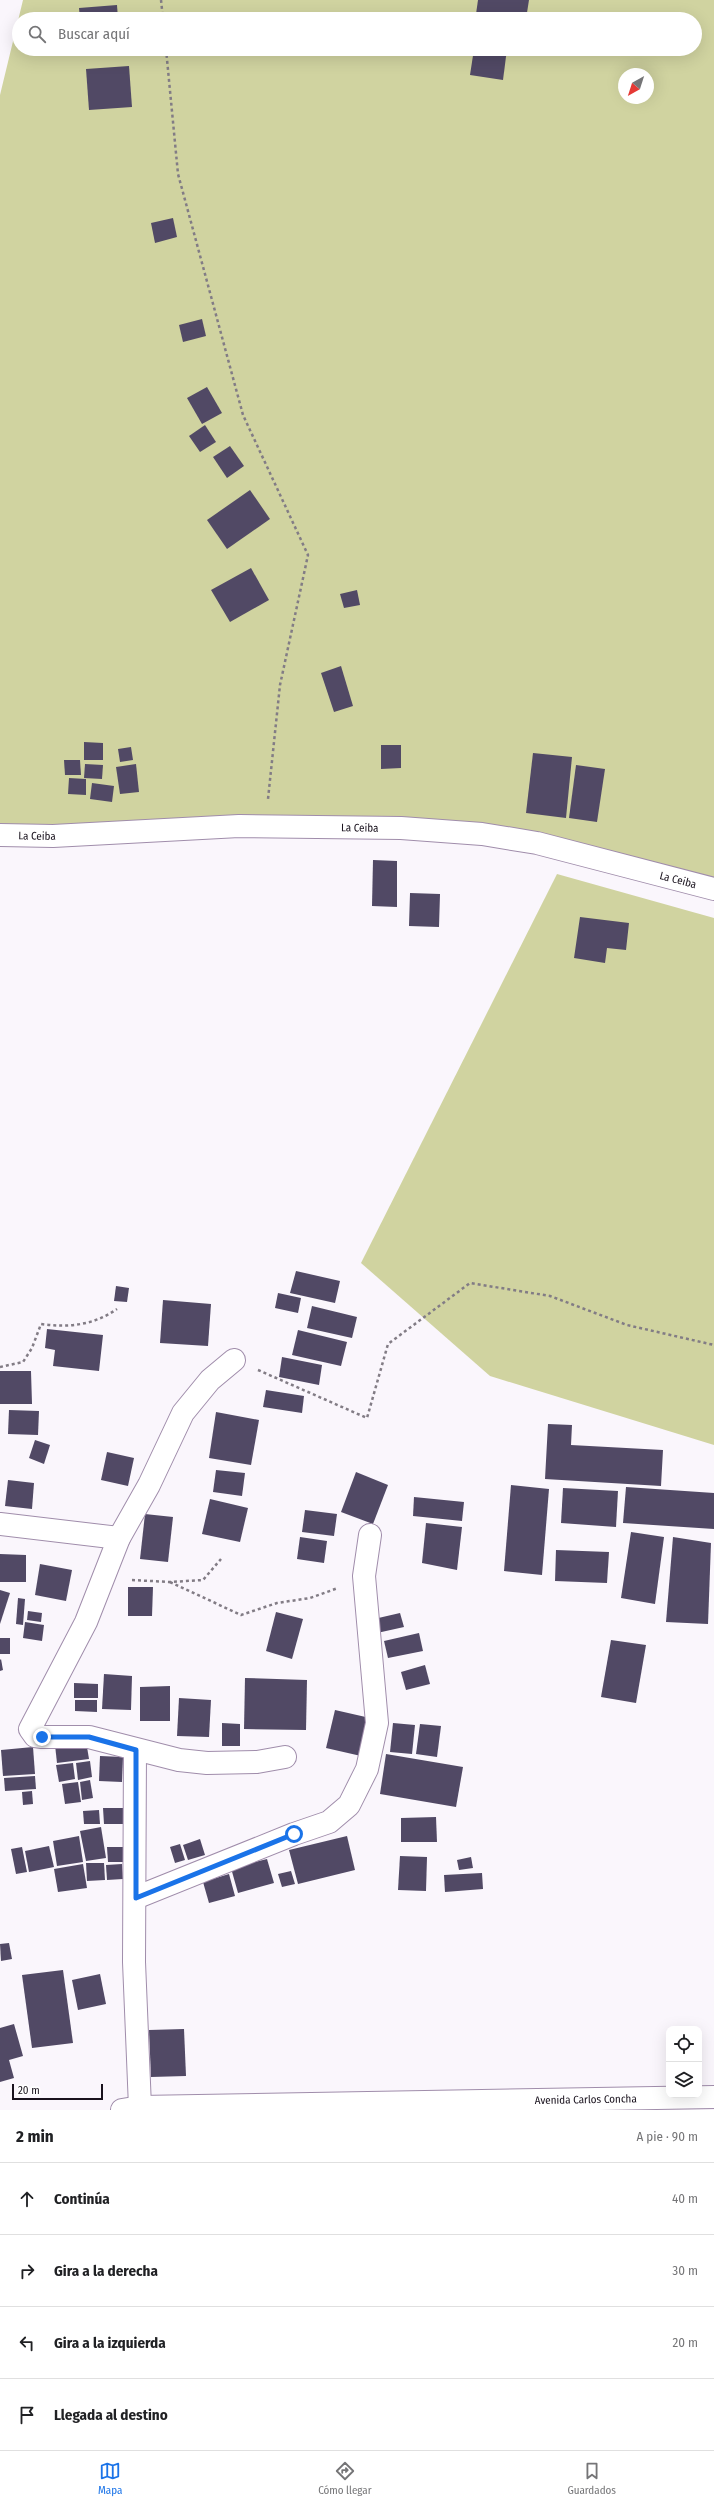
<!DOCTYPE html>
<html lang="es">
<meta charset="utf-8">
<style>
body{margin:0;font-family:"Fira Sans Condensed",sans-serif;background:#f2f2f2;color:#202124}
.controls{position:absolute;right:12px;bottom:12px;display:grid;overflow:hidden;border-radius:8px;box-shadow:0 4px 16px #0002}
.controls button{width:36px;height:36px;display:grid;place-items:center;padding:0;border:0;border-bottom:1px solid #e0e0e0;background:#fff;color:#202124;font:20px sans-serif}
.compass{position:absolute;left:618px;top:68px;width:36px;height:36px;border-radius:50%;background:#fff;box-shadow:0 4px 16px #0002;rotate:219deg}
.scale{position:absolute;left:12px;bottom:10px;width:91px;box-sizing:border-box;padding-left:4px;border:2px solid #19121d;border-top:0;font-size:11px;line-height:14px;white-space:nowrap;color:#19121d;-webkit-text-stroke:3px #fff;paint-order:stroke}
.stop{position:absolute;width:12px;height:12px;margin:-9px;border:3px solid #1a73e8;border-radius:50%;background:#fff}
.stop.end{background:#1a73e8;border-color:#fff;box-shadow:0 1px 4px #0008}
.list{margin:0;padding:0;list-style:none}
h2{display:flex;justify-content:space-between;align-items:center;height:52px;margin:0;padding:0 16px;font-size:17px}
h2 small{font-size:13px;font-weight:400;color:#757577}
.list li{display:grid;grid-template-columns:26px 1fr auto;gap:12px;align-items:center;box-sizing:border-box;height:72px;padding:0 16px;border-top:1px solid #e0e0e0}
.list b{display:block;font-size:15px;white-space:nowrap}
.list em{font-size:13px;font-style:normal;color:#757577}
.icon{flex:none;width:22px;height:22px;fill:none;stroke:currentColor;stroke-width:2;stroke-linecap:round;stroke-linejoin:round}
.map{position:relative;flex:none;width:714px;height:2110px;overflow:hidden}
.search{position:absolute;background:#fff;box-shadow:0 4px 16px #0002;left:12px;right:12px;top:12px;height:44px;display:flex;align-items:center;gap:10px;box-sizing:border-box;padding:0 14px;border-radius:22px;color:#757577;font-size:15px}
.sheet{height:340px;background:#fff}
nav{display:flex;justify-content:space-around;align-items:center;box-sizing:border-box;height:56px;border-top:1px solid #e0e0e0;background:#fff;font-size:11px;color:#757577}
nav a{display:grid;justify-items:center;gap:2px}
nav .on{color:#1a73e8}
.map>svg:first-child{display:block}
.green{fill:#d0d3a0;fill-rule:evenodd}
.building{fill:#514965}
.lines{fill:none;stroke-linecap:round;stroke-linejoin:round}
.street-casing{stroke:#a08dab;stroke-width:24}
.secondary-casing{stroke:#a08dab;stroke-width:24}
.path{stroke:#827c85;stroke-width:2.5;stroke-dasharray:3 3;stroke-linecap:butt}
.street{stroke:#fff;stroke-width:22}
.secondary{stroke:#fff;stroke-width:22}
.route{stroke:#1a73e8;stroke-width:5}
.labels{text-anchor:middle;stroke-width:4;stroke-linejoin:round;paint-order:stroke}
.street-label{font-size:11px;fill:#19121d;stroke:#fff}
</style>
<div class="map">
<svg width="714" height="2110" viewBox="0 0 714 2110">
<rect width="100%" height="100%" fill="#faf6fc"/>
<g class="green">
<path d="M23 0H714V893L478 829 0 834V95ZM19 19H695V49H19ZM624 74H648V98H624Z"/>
<path d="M557 874 714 918V1445L490 1376 361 1263Z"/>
</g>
<g class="building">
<path d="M478 0H529L526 19H502L476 14Z"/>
<path d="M117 5 118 19H80L79 8Z"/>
<path d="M143 15 144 19H129L128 16Z"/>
<path d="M474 49H507L503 80 470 75Z"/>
<path d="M129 66 132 107 89 110 86 69Z"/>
<path d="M173 218 177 237 155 243 151 223Z"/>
<path d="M202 319 206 336 183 342 179 325Z"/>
<path d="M207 387 222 413 202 424 187 398Z"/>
<path d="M205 425 216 442 200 452 189 436Z"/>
<path d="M230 446 244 466 227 478 213 457Z"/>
<path d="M250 490 270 519 227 549 207 520Z"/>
<path d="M251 568 269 600 230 622 211 590Z"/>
<path d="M357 590 360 605 344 608 340 594Z"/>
<path d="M341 666 353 706 334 712 321 673Z"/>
<path d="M84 742 103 743V760H84Z"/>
<path d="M381 745H401V768L381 769Z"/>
<path d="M131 747 133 760 120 762 118 749Z"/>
<path d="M533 753 572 757 566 818 526 813Z"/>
<path d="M64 760H80L81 775H65Z"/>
<path d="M85 764 103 765 102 779 84 778Z"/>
<path d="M136 764 139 792 120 794 116 767Z"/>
<path d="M576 765 605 769 597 822 569 818Z"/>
<path d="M69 778 86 779V795L68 794Z"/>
<path d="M92 783 114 786 112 802 90 799Z"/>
<path d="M373 860 397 861V907L372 906Z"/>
<path d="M410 893 440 894 439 927 409 926Z"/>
<path d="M580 917 629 923 626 950 607 948 605 963 574 958Z"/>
<path d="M296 1271 340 1281 335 1303 290 1293Z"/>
<path d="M116 1286 129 1288 127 1302 114 1301Z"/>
<path d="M278 1293 301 1298 298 1313 275 1308Z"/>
<path d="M163 1300 211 1304 208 1346 160 1343Z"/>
<path d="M312 1306 357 1317 352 1338 307 1328Z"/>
<path d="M47 1329 103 1335 99 1371 53 1366 55 1350 45 1348Z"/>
<path d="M298 1330 347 1342 341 1366 292 1355Z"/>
<path d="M282 1357 322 1365 319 1385 279 1377Z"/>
<path d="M0 1371H31L32 1404H0Z"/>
<path d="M266 1390 304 1396 302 1413 263 1407Z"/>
<path d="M9 1410 39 1411 38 1435 8 1434Z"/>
<path d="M216 1412 259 1420 251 1465 209 1458Z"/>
<path d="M548 1424 572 1425 571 1445 663 1450 661 1486 545 1479Z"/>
<path d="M35 1440 50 1445 44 1464 29 1458Z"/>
<path d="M107 1452 134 1458 128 1486 101 1480Z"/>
<path d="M216 1470 245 1473 242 1496 213 1492Z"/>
<path d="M356 1472 388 1485 373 1524 341 1512Z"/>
<path d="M8 1480 34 1483 32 1509 5 1506Z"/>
<path d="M511 1485 549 1489 542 1575 504 1571Z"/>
<path d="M626 1487 714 1493V1529L623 1523Z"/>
<path d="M563 1488 618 1491 616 1527 561 1523Z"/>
<path d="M414 1497 464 1502 462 1521 413 1516Z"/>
<path d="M210 1499 248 1508 240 1542 202 1534Z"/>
<path d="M305 1510 337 1514 334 1536 302 1532Z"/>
<path d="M145 1514 173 1517 168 1562 140 1559Z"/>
<path d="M426 1523 462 1527 457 1570 422 1563Z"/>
<path d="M631 1532 664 1537 655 1604 621 1598Z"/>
<path d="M300 1537 327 1541 324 1563 297 1559Z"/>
<path d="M673 1537 711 1543 708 1624 666 1622Z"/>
<path d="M556 1550 609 1552 607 1583 555 1581Z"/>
<path d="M0 1554 26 1555V1582H0Z"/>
<path d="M40 1564 72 1570 66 1601 35 1595Z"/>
<path d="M128 1587H153L152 1616H128Z"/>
<path d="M0 1590 10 1593 0 1624Z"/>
<path d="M18 1598 25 1599 23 1625 16 1624Z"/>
<path d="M28 1611 42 1613 41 1622 27 1620Z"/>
<path d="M276 1612 303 1619 292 1659 266 1651Z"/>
<path d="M400 1613 404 1627 377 1633 374 1619Z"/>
<path d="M25 1622 44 1625 42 1641 23 1638Z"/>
<path d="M419 1633 423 1651 388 1658 384 1641Z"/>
<rect x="0" y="1638" width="10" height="16"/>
<path d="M611 1640 646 1645 636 1703 601 1697Z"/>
<path d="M1 1659 3 1670 0 1671V1660Z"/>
<path d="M425 1665 430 1684 406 1690 401 1672Z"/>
<path d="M104 1674 132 1676 131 1710 102 1709Z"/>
<path d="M245 1678 307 1680 306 1730 244 1729Z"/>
<path d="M74 1683 98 1684V1698H74Z"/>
<path d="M170 1686V1721H140V1687Z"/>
<path d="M179 1698 211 1700 209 1737 177 1736Z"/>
<path d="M75 1700H97V1712L75 1711Z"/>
<path d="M335 1710 370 1718 361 1756 326 1748Z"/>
<path d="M222 1723 240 1724V1746H222Z"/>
<path d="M393 1723 415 1725 412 1754 390 1752Z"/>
<path d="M420 1724 441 1726 437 1757 416 1754Z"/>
<path d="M86 1741 89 1759 57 1763 55 1745Z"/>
<path d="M33 1747 35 1774 3 1776 1 1750Z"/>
<path d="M386 1754 463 1767 456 1807 380 1794Z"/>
<path d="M100 1756 123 1757 122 1782 99 1781Z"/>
<path d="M90 1761 92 1777 78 1780 76 1763Z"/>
<path d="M73 1763 75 1779 59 1782 56 1765Z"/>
<path d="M35 1776 36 1789 5 1791 4 1778Z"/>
<path d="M90 1780 93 1798 82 1800 80 1782Z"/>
<path d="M78 1782 81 1802 65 1804 62 1784Z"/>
<path d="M32 1791 33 1804 23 1805 22 1792Z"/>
<path d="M103 1808H123L124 1824H104Z"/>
<path d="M99 1810 100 1824H84L83 1811Z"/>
<path d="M436 1817 437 1842H401V1818Z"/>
<path d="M101 1827 106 1858 86 1861 80 1831Z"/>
<path d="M79 1836 83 1862 57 1866 53 1841Z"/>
<path d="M347 1836 355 1870 298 1884 289 1850Z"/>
<path d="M200 1839 205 1855 188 1860 183 1845Z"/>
<path d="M180 1844 185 1860 175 1863 170 1847Z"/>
<path d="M49 1846 54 1867 29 1872 25 1851Z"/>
<path d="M22 1847 27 1872 16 1874 11 1849Z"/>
<path d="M107 1847H123V1862H108Z"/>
<path d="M400 1856 427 1857 426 1891 398 1890Z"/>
<path d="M471 1857 473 1868 459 1870 457 1860Z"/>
<path d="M267 1859 274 1883 238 1893 231 1868Z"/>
<path d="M86 1863H104L105 1880 87 1881Z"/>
<path d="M83 1864 87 1888 58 1892 54 1869Z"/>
<path d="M122 1864 123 1879 107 1880 106 1865Z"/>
<path d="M291 1871 295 1884 282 1887 278 1874Z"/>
<path d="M482 1873 483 1889 445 1892 444 1875Z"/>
<path d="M229 1874 235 1896 209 1903 203 1882Z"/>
<path d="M9 1943 12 1959 1 1961 0 1944Z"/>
<path d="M63 1970 73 2043 32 2048 22 1975Z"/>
<path d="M100 1974 106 2004 78 2010 72 1980Z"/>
<path d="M14 2024 23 2056 9 2060 14 2078 0 2082V2028Z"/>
<path d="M184 2029 186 2076 151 2077 149 2030Z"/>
</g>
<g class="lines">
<g class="street-casing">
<g id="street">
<path id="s1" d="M0 835 53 836 239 826 401 828 482 834 537 843 714 889"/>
<path d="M234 1360 210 1380 183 1413 149 1485 119 1538 86 1622 30 1729 35 1736 42 1737H89L179 1760 207 1763 257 1762 285 1757"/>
<path d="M0 1524 119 1538"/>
<path d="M135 1750 134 1962 140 2107"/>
<path d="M135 1898 294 1834 329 1822 349 1805 367 1769 377 1723 364 1576 370 1535"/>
</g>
</g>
<g class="secondary-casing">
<g id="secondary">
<path id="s2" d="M122 2110 140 2107 714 2097"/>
</g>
</g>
<g class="path">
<path d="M161 0 163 19"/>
<path d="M166 49 178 174 243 415 308 555 280 685 268 799"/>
<path d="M0 1367 23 1362 32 1348 41 1324C69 1328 94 1325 117 1309"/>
<path d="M258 1370 367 1418 388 1344 470 1283 550 1296 627 1325 714 1345"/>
<path d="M132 1580 170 1582 203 1580 221 1559"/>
<path d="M170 1582 241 1615 277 1603 310 1598 338 1588"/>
</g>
<use href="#street" class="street"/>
<use href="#secondary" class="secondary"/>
</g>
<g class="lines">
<path class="route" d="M42 1737H89L136 1750V1898L294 1834"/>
</g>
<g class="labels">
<g class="street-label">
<text dy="4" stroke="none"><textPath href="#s1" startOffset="360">La Ceiba</textPath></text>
<text dy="4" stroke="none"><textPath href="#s1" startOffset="37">La Ceiba</textPath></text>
<text dy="4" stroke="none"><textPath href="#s1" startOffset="684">La Ceiba</textPath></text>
<text dy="4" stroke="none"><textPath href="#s2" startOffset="464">Avenida Carlos Concha</textPath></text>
</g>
</g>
</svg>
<div class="controls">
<button><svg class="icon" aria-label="locate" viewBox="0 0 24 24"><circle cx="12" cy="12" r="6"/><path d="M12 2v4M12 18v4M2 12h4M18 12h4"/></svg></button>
<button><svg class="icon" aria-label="layers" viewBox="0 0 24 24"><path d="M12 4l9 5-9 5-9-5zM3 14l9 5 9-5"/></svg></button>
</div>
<svg class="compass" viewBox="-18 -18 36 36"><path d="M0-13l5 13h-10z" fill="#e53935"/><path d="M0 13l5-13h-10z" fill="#757577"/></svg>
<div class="scale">20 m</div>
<div class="stop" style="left:294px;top:1834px"></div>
<div class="stop end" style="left:42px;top:1737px"></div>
<div class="search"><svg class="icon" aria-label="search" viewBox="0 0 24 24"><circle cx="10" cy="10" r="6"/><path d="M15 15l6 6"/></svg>Buscar aquí</div>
</div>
<section class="sheet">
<h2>2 min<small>A pie · 90 m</small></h2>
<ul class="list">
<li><svg class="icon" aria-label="ahead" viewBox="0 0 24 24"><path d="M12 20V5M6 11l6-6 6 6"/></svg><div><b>Continúa</b></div><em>40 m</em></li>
<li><svg class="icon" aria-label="right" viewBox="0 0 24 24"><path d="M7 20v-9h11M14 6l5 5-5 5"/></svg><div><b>Gira a la derecha</b></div><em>30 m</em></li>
<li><svg class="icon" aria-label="left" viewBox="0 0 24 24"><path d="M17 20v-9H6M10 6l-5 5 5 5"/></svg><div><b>Gira a la izquierda</b></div><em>20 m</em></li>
<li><svg class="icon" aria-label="arrive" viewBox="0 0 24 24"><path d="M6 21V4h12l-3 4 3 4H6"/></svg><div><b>Llegada al destino</b></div></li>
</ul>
</section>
<nav>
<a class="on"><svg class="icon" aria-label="map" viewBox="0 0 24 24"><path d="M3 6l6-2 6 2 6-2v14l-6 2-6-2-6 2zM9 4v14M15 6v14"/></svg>Mapa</a>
<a><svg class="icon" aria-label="directions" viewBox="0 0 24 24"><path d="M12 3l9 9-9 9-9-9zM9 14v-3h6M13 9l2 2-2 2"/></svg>Cómo llegar</a>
<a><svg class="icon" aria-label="saved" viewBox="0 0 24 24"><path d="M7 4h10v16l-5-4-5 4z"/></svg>Guardados</a>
</nav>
